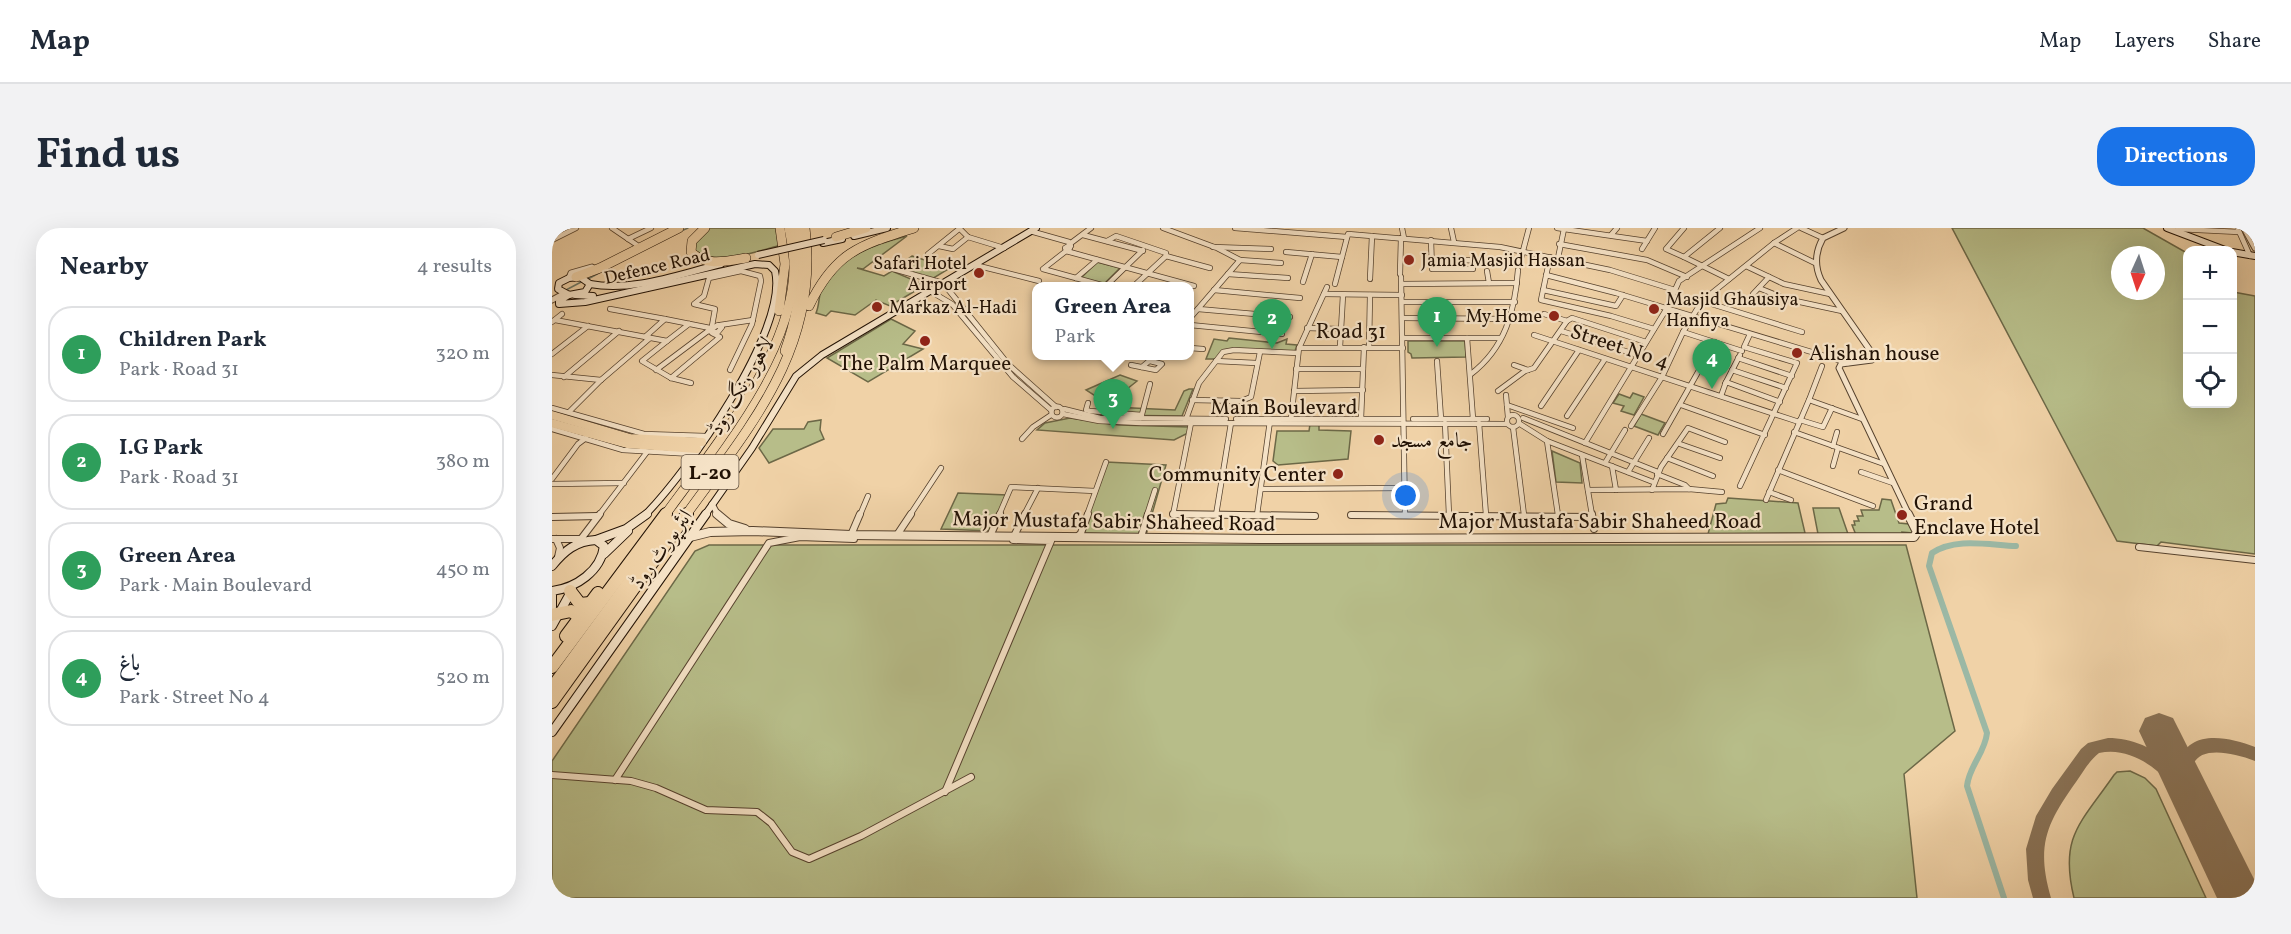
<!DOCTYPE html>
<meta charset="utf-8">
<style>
body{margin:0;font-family:Vollkorn,Amiri,serif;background:#f2f2f3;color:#1f2937}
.controls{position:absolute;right:18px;top:18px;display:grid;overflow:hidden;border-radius:12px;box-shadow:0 6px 24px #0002}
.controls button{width:54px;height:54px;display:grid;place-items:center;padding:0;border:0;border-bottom:2px solid #e0e1e3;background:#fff;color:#1f2937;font:30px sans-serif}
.compass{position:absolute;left:1559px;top:18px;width:54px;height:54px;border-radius:50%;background:#fff;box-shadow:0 6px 24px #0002;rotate:183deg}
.you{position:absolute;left:854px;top:268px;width:21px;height:21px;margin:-15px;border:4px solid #fff;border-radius:50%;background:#1a73e8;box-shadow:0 0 0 9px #1a73e833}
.badge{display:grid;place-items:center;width:39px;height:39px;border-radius:50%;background:#1a73e8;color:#fff;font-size:20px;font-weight:700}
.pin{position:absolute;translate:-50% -50px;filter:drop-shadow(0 2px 3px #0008)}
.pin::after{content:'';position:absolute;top:32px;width:21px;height:18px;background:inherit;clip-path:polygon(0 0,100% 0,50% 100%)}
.popup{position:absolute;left:480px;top:54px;width:162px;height:78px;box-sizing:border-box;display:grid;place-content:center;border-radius:12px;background:#fff;filter:drop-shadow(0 2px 4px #0005);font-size:20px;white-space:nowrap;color:#747a83}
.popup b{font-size:22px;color:#1f2937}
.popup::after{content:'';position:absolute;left:50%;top:100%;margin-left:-12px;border:12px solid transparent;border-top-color:#fff}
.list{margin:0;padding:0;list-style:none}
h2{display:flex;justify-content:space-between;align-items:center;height:78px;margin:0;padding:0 24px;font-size:26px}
h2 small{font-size:20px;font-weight:400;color:#747a83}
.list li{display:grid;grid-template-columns:39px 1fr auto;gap:18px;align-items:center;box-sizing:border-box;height:96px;margin:0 12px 12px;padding:0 12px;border:2px solid #e0e1e3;border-radius:24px}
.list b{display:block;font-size:22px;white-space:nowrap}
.list p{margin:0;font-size:20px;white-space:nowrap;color:#747a83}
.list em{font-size:20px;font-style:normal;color:#747a83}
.icon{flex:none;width:33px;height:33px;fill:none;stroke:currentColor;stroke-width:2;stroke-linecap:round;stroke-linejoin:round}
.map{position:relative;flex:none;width:1703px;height:670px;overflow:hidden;border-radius:24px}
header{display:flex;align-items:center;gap:36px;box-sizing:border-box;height:84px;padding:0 30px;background:#fff;border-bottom:2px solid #e0e1e3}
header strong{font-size:28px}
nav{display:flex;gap:33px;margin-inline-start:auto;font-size:21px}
.intro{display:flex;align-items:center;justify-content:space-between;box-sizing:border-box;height:144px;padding:0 36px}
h1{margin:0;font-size:42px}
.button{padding:15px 27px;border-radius:24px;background:#1a73e8;color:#fff;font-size:21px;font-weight:700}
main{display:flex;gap:36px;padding:0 36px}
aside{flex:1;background:#fff;border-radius:24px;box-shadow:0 6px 24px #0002}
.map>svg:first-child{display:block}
.green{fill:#b7bd89;stroke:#6c6847;stroke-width:1.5;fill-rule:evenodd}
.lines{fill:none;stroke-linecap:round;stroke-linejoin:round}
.stream{stroke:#6b7665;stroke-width:1.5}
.canal{stroke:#9bb8a5;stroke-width:6}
.taxiway{fill:#897256;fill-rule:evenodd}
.runway{fill:#897256;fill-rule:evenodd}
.minor-far1-casing{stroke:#56422e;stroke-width:6}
.minor-casing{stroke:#56422e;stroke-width:8}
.tertiary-far1-casing{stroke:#56422e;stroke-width:7}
.tertiary-casing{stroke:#56422e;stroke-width:10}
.secondary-far1-casing{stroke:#221205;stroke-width:8}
.secondary-casing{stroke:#221205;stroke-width:10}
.primary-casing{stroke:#221205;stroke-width:9}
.motorway-far1-casing{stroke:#221205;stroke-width:10}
.motorway-casing{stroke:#221205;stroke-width:14}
.minor-far1{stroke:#f5e2c6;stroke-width:4.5}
.minor{stroke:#f5e2c6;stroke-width:6}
.tertiary-far1{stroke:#f5e2c6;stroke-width:5}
.tertiary{stroke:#f5e2c6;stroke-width:8}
.secondary-far1{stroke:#f5e2c6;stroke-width:6}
.secondary{stroke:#f5e2c6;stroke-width:8}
.primary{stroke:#f0d2a7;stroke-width:8}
.motorway-far1{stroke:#f0d2a7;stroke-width:9}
.motorway{stroke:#f0d2a7;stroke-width:12}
.secondary-bridge-casing{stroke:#221205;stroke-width:8;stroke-linecap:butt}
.secondary-bridge{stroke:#f5e2c6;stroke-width:6}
.poi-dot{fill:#8f2418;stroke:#f5e2c6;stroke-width:2}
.labels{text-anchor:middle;stroke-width:4.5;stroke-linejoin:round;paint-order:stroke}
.far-poi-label{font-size:18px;fill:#221205;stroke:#f5e2c6;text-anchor:start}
.far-street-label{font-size:18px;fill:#221205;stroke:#f5e2c6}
.shield{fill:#f5e2c6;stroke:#61503f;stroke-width:1.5}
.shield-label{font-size:20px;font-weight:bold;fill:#221205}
.street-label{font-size:21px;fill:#221205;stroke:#f5e2c6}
.poi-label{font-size:21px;fill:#221205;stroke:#f5e2c6;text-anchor:start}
</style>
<header>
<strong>Map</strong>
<nav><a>Map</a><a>Layers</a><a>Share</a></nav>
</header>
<div class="intro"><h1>Find us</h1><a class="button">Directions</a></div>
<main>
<aside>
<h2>Nearby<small>4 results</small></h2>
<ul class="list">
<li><span class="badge" style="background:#2e9e5b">1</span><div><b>Children Park</b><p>Park · Road 31</p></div><em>320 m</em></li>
<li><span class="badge" style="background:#2e9e5b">2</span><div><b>I.G Park</b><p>Park · Road 31</p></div><em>380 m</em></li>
<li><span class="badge" style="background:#2e9e5b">3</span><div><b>Green Area</b><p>Park · Main Boulevard</p></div><em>450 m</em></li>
<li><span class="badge" style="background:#2e9e5b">4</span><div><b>باغ</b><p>Park · Street No 4</p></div><em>520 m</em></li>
</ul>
</aside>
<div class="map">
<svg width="1703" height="670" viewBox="0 0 1703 670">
<rect width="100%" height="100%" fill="#f0d2a7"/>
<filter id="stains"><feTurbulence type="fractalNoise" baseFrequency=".00333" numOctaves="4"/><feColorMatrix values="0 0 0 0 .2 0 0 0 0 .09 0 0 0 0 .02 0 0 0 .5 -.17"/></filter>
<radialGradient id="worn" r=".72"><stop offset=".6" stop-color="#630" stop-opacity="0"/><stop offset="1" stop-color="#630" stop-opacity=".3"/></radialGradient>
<g class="green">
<path d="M158 0H225L229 17C206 23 160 40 142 21L144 13Z"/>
<path d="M1400 0H1591L1635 25 1636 176H1680L1681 64 1703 68V326L1609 314 1605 318 1565 313ZM1568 27H1604V63H1568Z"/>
<path d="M355 8 311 41 305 40 332 48 340 43 373 57 338 78 324 72 303 87 279 83 274 88 264 85C268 76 266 66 271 58 287 28 324 16 355 8Z"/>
<path d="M360 28 398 40 380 51 345 39Z"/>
<path d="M545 34 568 40 552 56 529 50Z"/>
<path d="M339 91 363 103 351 116 371 121 316 154 275 130Z"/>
<path d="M677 110 725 115 735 111 734 116 745 117 743 123 678 121 663 131H654L662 111 675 113Z"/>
<path d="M856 113H913L914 129 860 130 859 126 856 124Z"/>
<path d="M568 147 585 153 565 169 559 167 554 173H551L534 162Z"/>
<path d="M637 161H641L630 188 550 187 560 179 623 182 632 163Z"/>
<path d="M1081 165 1092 169 1082 187 1069 183 1072 178 1061 175 1067 166 1078 170Z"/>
<path d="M1089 186 1113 195 1106 207 1082 198Z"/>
<path d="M518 190 567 197 637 199 636 205 622 212 485 202 493 195Z"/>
<path d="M269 192 268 202 272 211 217 235 207 220 221 201H252L256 194Z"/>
<path d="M758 196H767V202L799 203 796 231 726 237 721 233 725 203H757Z"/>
<path d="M1000 223 1028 235 1030 255 1004 254Z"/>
<path d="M554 234 614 237 594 307 529 305Z"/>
<path d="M406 265 455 267 440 303 389 301Z"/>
<path d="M1176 270 1246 275 1253 305 1156 306 1164 276 1174 275Z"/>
<path d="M1330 271 1339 272 1347 295 1357 296 1361 305 1350 304 1351 308 1304 307 1300 297H1303L1302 293H1307L1305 288H1311L1309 282H1327Z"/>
<path d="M1261 280H1287L1296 306H1266Z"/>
<path d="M157 317H1354L1403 503 1352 546 1365 670H0V533L143 323Z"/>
<path d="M1578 543 1593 550 1604 561 1654 670H1522C1507 608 1529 595 1562 547L1565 544Z"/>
</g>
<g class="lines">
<g class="stream">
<path d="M1688 0 1699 24"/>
<path d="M129 3 136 0"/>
<path d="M36 51 47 45"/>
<path d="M14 62 31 53"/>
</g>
<path class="canal" d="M1452 670 1415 558C1417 538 1433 525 1435 505L1377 338 1380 325C1403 309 1437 317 1464 318"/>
<path class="taxiway" d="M1556 510C1581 510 1607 522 1625 540 1633 500 1674 508 1703 519V533C1669 520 1624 516 1646 567L1644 572 1638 575C1629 571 1625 562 1618 555 1600 536 1575 519 1547 525 1537 533 1531 544 1524 554 1494 596 1484 618 1499 670H1481L1476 652 1474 621 1484 588 1500 561 1529 521 1536 515Z"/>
<path class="runway" d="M1607 485 1621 490 1703 653V670H1665L1587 503 1593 490Z"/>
<g class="minor-far1-casing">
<g id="minor-far1">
<path d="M60 0 85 17"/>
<path d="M407 0 416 9 452 20"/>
<path d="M611 0 665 20 688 32 638 90"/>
<path d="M683 0 795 9"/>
<path d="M850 0 852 10"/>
<path d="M899 0 902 14"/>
<path d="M1005 0 1012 1 1006 30"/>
<path d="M1132 0 1114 21 1132 29"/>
<path d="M1168 0 1132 29 1177 51"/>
<path d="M1249 0 1271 10"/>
<path d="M1012 1 1095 13"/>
<path d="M1626 1 1687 4"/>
<path d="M1686 1 1698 28"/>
<path d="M478 3 517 14 519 18"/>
<path d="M531 7 591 23"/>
<path d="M1059 7 1065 0"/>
<path d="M76 11 99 0"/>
<path d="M0 12 24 0"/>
<path d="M879 12 880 41H921"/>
<path d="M555 13 564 8 614 25V28L582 58"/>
<path d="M519 15 539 0"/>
<path d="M1222 15 1263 35"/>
<path d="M1007 16 1095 32 1135 49"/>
<path d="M518 17V20H513Z"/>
<path d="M387 18 401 21 416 9"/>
<path d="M661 19 719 21"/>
<path d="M1090 21 1103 0"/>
<path d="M514 23 642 58"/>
<path d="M514 23 491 41 553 58"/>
<path d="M734 24 790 29"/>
<path d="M376 26 407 1"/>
<path d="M614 28 658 40"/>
<path d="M998 29 989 72 1059 88 1102 101"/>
<path d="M688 32 729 35"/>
<path d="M896 32 968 33"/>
<path d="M968 34 977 0"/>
<path d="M324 36 391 55 456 136 504 179"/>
<path d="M423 37 487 53"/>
<path d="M1194 38 1232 56 1278 66"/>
<path d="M935 43 937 55"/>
<path d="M676 46 736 50"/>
<path d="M848 46 849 10"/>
<path d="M994 47 1064 65 1296 135"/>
<path d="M849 49 853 287"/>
<path d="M524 50 545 32"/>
<path d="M818 51 820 8"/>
<path d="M751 54 760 26"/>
<path d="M783 56 796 6 948 19 1058 42 1123 62"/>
<path d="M850 56 965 55"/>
<path d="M554 58 591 22"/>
<path d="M1207 60 1234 71 1290 83"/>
<path d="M662 62 748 70"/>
<path d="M991 62 1064 78 1071 67"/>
<path d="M378 63 400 76 461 149 499 182"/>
<path d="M772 66 850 67"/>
<path d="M1201 66 1217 49"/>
<path d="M1150 73 1250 104"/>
<path d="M850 74H963"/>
<path d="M58 81 113 91 93 109"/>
<path d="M646 81 738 89"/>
<path d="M992 86 1015 93 1020 90 1094 114"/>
<path d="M851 90 957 91"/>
<path d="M113 91 158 100"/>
<path d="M3 92 115 113 90 133 119 150 139 155"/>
<path d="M0 94 10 86"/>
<path d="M166 97 170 99 166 104 156 103Z"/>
<path d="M168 97 201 92"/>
<path d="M638 97 730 106"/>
<path d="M160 98 163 81 142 76 152 68 157 50 189 43 208 48 209 53 200 96 178 142"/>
<path d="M755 100 788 101"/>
<path d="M1009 103 1086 127"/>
<path d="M1131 104 1190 123"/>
<path d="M982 107 1247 194"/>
<path d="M851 110H948"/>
<path d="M915 110 921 191"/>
<path d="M115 113 137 96"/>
<path d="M788 119 791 67"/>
<path d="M817 119 818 67"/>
<path d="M638 120 651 121"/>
<path d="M747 120H851"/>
<path d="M0 126 36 98"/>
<path d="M1186 130 1240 148"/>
<path d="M664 133 704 135"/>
<path d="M885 133 889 191"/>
<path d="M579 137 604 142 610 136 598 133"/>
<path d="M962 137 976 142"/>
<path d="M590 139 603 128"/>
<path d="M744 141H811"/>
<path d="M104 142 156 103"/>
<path d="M1180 142 1234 160"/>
<path d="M919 146C953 120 963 83 966 42"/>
<path d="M0 147 49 152"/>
<path d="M12 149 67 103"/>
<path d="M119 150 168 109 160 105"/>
<path d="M1173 156 1188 127"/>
<path d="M742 163 811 162"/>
<path d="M946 163 973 143 982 140 1015 93"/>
<path d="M954 167 956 189"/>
<path d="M1169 168 1174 154 1228 174"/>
<path d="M640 172 689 173 699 169 708 124"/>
<path d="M1257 172 1270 138"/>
<path d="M536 175 534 182 538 183 590 187"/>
<path d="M955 177 1021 200"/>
<path d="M1129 177 1213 207"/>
<path d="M989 178 1027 122"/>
<circle cx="505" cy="184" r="5.5"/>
<path d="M0 180 92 206 154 208"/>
<path d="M512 181 548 190 674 191"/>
<path d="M17 184 49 152 98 110"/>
<path d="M554 185 564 155"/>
<path d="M511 186 547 193 589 195 955 196"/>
<circle cx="961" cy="193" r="6"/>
<path d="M1015 188 1053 131"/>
<path d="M589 190 598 156"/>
<path d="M971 190 1106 244"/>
<path d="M684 191H851"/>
<path d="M739 191 747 120 775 59"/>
<path d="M809 191 812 119"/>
<path d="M861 191H935"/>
<path d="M1248 192 1271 199 1280 180"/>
<path d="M633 194 647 155 671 124 682 122 746 125"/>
<path d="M639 195 621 287H665"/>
<path d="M893 195 897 287"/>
<path d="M927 195 934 287"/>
<path d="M968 196 995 213 1101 254"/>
<path d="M1079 198 1110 149 1131 104 1150 73 1222 15 1245 0"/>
<path d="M961 199 972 287"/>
<path d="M0 201 71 222 141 226"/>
<path d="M1242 204 1332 236"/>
<path d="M1111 206 1163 114"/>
<path d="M470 211 481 199 499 187"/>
<path d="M995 213 1006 287"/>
<path d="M1033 215 1115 80 1127 53 1208 0"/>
<path d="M1128 216 1168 230"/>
<path d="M1281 218 1285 204"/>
<path d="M1030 227 1040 287"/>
<path d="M1115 230 1161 248"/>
<path d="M1053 235 1073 202"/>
<path d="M1060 238 1064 262"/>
<path d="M1281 238 1286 220"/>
<path d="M1226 242 1321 278"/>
<path d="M1076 244 1097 210"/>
<path d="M1309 244 1341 255"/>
<path d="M1105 246 1133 257 1137 261"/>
<path d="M0 251 26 216 34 210"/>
<path d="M0 256 72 255"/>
<path d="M1188 258 1245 135 1192 119 1198 106"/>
<path d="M709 261 853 260"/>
<path d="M1036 262 1137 261 1170 264"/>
<path d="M1100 262 1109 239 1136 200 1173 214"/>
<path d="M1217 264 1239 272"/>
<path d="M1214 272 1257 172 1310 191"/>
<path d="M47 287 95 224"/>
<path d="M308 287 316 268"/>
<path d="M358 287 389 240"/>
<path d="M447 287 459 259 543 263"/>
<path d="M472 287 486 260"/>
<path d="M535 287 554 234"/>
<path d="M595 287 603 262"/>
<path d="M664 287 679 195"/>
<path d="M705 287 718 193"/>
<path d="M799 287H836"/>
</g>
</g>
<g class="minor-casing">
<g id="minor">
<path d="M621 286 763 288"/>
<path d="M1040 286 1042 301"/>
<path d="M799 287 1040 289"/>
<path d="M0 289 46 288"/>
<path d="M299 307 308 286"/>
<path d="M345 307 359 286"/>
<path d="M438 308 448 286"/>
<path d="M462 308 473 286"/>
<path d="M525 309 529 305 536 286"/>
<path d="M589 309 596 286"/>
<path d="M0 311H31"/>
<path d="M4 311 8 320 6 329"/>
<path d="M29 311 48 286"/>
<path d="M1587 319 1703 332"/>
<path d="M0 547 79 553 104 560 154 582 205 584 219 595 240 624 257 631 309 608 419 549"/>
<path d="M63 552 217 315 248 309 302 311"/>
<path d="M393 564 499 313 461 312"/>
</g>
</g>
<g class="tertiary-far1-casing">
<g id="tertiary-far1">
<path d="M1292 0 1271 10C1263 24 1262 37 1269 52L1322 128 1320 132 1289 136 1287 140 1357 287"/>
<path d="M1692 0 1703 20"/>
<path d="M17 50 19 45 40 39"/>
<path d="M0 72 13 65"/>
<path d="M160 276 166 287"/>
</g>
</g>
<g class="tertiary-casing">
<g id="tertiary">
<path d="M165 286 177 296 193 301"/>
<path d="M138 309 158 304 201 303 299 307 709 311 1362 309 1365 304 1356 286"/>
</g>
</g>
<g class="secondary-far1-casing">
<g id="secondary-far1">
<path d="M1615 0 1673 22"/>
<path d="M302 8 335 0"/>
<path d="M271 15 290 11"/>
<path d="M1680 24 1703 28"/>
<path d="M28 49 38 56 33 64 17 67 6 61 7 55 17 50Z"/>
<path d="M38 56C82 64 127 46 169 36"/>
<path d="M17 67 7 73V76L33 74 203 36 217 37 223 43C237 102 134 246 93 287"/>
<path d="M23 67 41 68"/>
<path d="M153 287 200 220 244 148 270 127 484 0"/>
</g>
</g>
<g class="secondary-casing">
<g id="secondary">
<path d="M44 312 74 301 95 286"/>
<path d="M52 326 76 303"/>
<path d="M0 338C12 323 24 313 44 312L52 318C49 343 24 360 0 363V379"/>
<path d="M0 398 20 362"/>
<path d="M0 504 154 286"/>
</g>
</g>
<g class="primary-casing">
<g id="primary">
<path d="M0 187 78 210 150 214"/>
<path d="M0 195 75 216 145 221"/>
</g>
</g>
<g class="motorway-far1-casing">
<g id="motorway-far1">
<path d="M153 0 140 13 139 24C154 39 175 33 194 30"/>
<path d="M284 9 314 0"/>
<path d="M24 49 48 40 127 0"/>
<path d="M257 78C283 24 308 17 362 0"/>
<path d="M227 83 233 36 228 0"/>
<path d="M233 123C247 83 254 42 245 0"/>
<path d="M113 287C161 221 243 122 242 37 242 25 239 12 237 0"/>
<path d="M134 287C199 197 268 119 253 0"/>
</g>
</g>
<g class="motorway-casing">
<g id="motorway">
<path d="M18 363 28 376 38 375"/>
<path d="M0 387 19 383 25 387 26 391"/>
<path d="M14 408 46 365"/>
<path d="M0 439 114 286"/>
<path d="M0 460 121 294"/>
<path d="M0 474 135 286"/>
</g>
</g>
<use href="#minor-far1" class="minor-far1"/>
<use href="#minor" class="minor"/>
<use href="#tertiary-far1" class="tertiary-far1"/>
<use href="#tertiary" class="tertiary"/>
<use href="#secondary-far1" class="secondary-far1"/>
<use href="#secondary" class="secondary"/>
<use href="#primary" class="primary"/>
<use href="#motorway-far1" class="motorway-far1"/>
<use href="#motorway" class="motorway"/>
<g class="secondary-bridge-casing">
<path id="secondary-bridge" d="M206 27 272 12"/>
</g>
<use href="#secondary-bridge" class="secondary-bridge"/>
</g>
<g class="poi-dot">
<circle cx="857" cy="32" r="6"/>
<circle cx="427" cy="45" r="6"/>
<circle cx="325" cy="79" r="6"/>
<circle cx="1102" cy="81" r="6"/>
<circle cx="1002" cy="88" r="6"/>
<circle cx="373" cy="113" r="6"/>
<circle cx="1245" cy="125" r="6"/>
<circle cx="827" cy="212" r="6"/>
<circle cx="786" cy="246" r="6"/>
<circle cx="1350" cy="287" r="6"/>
</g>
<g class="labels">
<g class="far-poi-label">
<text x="869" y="38">Jamia Masjid Hassan</text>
<text x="415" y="41" text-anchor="end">Safari Hotel<tspan x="415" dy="21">Airport</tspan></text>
<text x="1114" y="77">Masjid Ghausiya<tspan x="1114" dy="21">Hanfiya</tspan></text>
<text x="337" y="85">Markaz Al-Hadi</text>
<text x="990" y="94" text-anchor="end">My Home</text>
</g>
<g class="far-street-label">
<text transform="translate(105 38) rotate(-13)" y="6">Defence Road</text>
</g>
<rect class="shield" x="129.5" y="227" width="57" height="34" rx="4.5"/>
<g class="shield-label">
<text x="158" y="251">L-20</text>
</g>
<g class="street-label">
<text x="799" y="110">Road 31</text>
<text transform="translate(1068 118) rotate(18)" y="7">Street No 4</text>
<text transform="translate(189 158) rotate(-60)" y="7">لاہور رنگ روڈ</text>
<text x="732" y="186">Main Boulevard</text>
<text transform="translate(562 293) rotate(1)" y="7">Major Mustafa Sabir Shaheed Road</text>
<text x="1048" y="300">Major Mustafa Sabir Shaheed Road</text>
<text transform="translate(109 321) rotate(-55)" y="7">ایئرپورٹ روڈ</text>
</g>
<g class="poi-label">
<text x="1257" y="132">Alishan house</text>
<text x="373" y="142" text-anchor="middle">The Palm Marquee</text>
<text x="839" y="219">جامع مسجد</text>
<text x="774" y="253" text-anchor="end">Community Center</text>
<text x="1362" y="282">Grand<tspan x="1362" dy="24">Enclave Hotel</tspan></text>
</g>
</g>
<rect width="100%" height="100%" filter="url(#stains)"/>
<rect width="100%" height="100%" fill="url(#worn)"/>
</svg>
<div class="controls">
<button>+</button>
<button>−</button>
<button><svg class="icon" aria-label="locate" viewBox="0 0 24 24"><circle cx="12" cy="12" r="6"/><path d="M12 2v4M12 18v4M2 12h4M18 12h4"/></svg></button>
</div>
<svg class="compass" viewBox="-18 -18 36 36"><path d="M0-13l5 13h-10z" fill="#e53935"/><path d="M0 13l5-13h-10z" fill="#747a83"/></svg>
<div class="you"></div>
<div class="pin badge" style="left:885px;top:119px;background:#2e9e5b">1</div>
<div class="pin badge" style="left:720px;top:121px;background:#2e9e5b">2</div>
<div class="pin badge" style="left:561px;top:201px;background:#2e9e5b">3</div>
<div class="popup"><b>Green Area</b>Park</div>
<div class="pin badge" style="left:1160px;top:161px;background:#2e9e5b">4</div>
</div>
</main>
